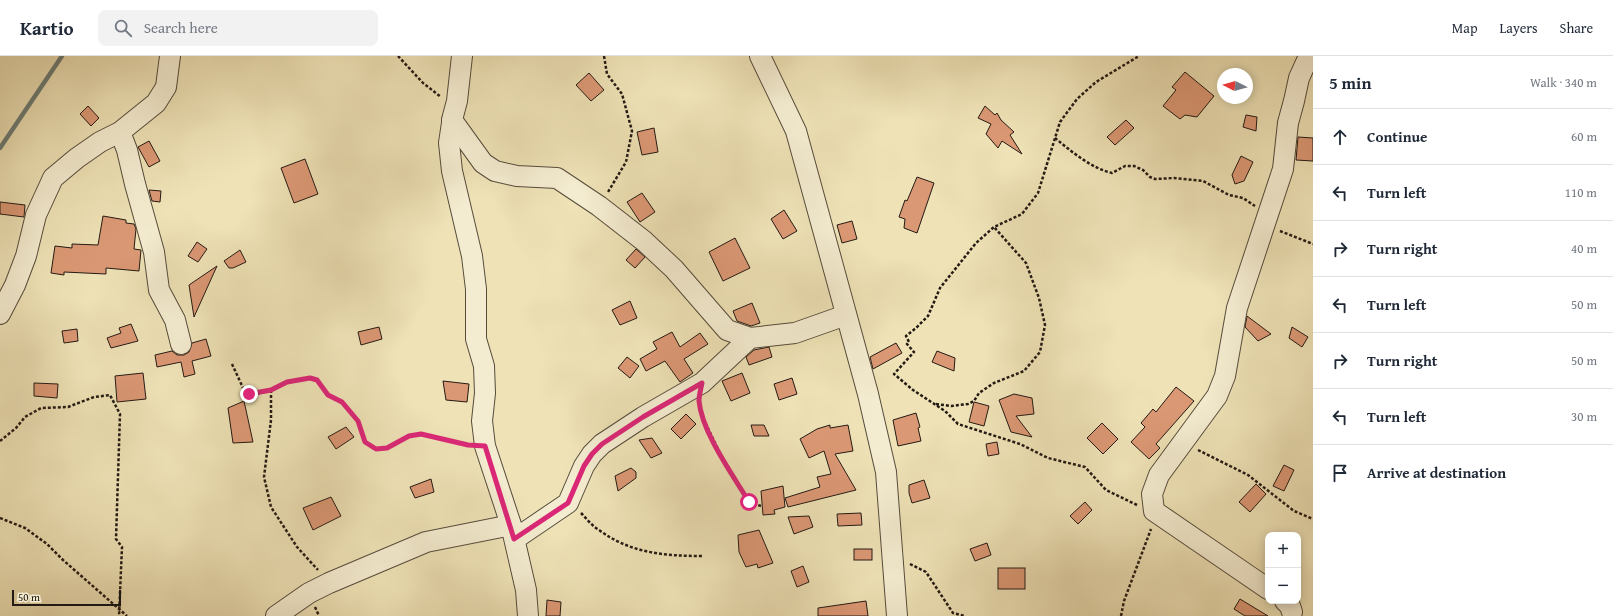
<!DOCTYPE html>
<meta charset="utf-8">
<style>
body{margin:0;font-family:"Gentium Book Plus",serif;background:#f2f2f3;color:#1f2937}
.controls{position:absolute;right:12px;bottom:12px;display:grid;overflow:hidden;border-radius:8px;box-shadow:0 2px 10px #0003}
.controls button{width:36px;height:36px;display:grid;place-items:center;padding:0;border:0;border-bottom:1px solid #e0e1e3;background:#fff;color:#1f2937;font:20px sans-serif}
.compass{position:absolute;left:1217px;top:12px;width:36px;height:36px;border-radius:50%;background:#fff;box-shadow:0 2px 10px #0003;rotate:276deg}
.scale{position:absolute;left:12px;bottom:10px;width:109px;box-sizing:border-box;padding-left:4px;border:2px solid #241a14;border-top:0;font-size:11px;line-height:14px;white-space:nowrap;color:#241a14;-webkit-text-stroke:3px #f4ecd0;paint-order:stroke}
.stop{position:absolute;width:12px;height:12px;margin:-9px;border:3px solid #db2777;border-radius:50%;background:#fff}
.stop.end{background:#db2777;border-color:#fff;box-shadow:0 1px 4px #0008}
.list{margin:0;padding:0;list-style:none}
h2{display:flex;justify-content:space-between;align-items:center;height:52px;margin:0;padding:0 16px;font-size:17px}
h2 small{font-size:13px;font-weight:400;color:#747a83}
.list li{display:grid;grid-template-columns:26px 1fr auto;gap:12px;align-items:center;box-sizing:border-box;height:56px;padding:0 16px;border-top:1px solid #e0e1e3}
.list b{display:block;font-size:15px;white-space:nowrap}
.list em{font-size:13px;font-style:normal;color:#747a83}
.icon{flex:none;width:22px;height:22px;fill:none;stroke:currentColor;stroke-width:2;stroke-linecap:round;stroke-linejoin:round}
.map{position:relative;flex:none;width:1313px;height:560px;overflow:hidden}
header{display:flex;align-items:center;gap:24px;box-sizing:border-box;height:56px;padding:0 20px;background:#fff;border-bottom:1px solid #e0e1e3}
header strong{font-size:19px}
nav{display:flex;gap:22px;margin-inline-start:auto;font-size:14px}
.search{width:280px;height:36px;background:#f2f2f3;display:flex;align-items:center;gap:10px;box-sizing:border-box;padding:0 14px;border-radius:8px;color:#747a83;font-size:15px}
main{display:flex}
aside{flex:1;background:#fff}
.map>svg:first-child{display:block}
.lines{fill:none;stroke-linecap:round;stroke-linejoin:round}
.stream{stroke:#6b7c75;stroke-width:4.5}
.building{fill:#db9874;stroke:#241a14}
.minor-casing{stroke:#564c3c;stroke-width:22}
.path{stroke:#241a14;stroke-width:2.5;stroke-dasharray:3 2;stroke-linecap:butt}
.minor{stroke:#f4ecd0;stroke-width:20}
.route{stroke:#db2777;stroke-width:5}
</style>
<header>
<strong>Kartio</strong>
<div class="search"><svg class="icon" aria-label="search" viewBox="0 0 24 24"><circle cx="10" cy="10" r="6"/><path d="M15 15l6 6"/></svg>Search here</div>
<nav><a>Map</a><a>Layers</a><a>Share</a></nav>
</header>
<main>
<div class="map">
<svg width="1313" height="560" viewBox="0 0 1313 560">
<rect width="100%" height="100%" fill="#eee2b6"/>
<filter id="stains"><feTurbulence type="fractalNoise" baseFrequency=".005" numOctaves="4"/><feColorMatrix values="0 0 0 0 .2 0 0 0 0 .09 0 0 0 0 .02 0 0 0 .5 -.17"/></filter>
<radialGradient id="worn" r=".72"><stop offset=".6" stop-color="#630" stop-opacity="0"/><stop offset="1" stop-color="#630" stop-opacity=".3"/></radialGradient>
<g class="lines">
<path class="stream" d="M0 92 62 0"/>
</g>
<g class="building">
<path d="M1185 16 1214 40 1197 61 1185 59 1180 63 1163 50 1176 34 1172 31Z"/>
<path d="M589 17 604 34 591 45 576 29Z"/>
<path d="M88 50 99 62 91 70 80 58Z"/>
<path d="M985 50 995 59 997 57 1001 64 1014 76 1010 79 1022 98 1002 85 998 92 986 78 991 68 978 62Z"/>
<path d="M1246 59 1257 61 1256 75 1243 71Z"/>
<path d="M1126 64 1134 72 1115 89 1107 81Z"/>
<path d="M654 72 658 96 642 99 637 76Z"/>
<path d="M1298 81 1313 82V105L1296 104Z"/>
<path d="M149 85 160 105 149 111 138 91Z"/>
<path d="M1241 100 1253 106 1244 125 1235 128 1232 119Z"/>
<path d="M305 103 318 138 294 147 281 112Z"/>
<path d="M917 121 934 127 917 177 904 172 905 163 899 161 905 144 907 145Z"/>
<path d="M149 134 161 135 160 146 152 145Z"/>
<path d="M642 137 655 156 640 166 627 146Z"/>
<path d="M0 146 25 149 24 161 0 158Z"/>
<path d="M784 154 797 175 783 183 771 163Z"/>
<path d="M103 160 126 164V167L134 168 136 173 134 193 141 194 139 215 106 212V218L64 216V219L51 217 55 190 72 192V188L98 189Z"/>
<path d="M852 165 857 183 842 187 837 169Z"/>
<path d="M735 182 750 212 723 225 709 196Z"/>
<path d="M197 186 207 193 198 206 188 200Z"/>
<path d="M636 193 645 201 635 212 626 204Z"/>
<path d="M240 194 246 206 233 212H229L224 205Z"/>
<path d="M217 210 194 261 189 229Z"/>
<path d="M630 245 637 262 620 269 612 254Z"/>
<path d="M752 247 760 267 751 270 737 265 733 255Z"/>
<path d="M1247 260 1271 278 1258 285 1245 271Z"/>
<path d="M131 268 138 285 111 292 107 282 121 277 119 272Z"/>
<path d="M379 271 382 283 361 289 358 276Z"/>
<path d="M1292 271 1308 281 1302 291 1289 282Z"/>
<path d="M77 273 78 285 64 287 62 275Z"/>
<path d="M672 276 680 291 700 277 708 288 684 303 693 317 680 326 665 305 646 315 640 303 657 293 653 286Z"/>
<path d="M206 283 211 300 192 305 195 318 184 321 181 306 157 311 155 299 172 295 177 299H184L189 296 192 287Z"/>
<path d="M896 287 902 297 873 313 870 301Z"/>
<path d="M769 291 772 301 749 309 746 301 754 294Z"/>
<path d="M937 295 955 302 954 315 932 306Z"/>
<path d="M627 301 639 310 630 322 618 312Z"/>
<path d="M143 317 146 343 117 346 115 320Z"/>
<path d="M742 317 750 337 731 345 722 325Z"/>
<path d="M792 322 797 338 779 344 774 328Z"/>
<path d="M443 325 469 328 467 346 446 344Z"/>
<path d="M34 327 58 328 57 342 34 340Z"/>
<path d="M1176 331 1194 345 1156 388 1160 392 1149 403 1131 386 1145 371 1141 367 1153 353 1156 356Z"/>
<path d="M1014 338 1032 342 1034 358 1016 360 1032 381 1011 376 999 344Z"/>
<path d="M244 345 253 386 233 387 228 352Z"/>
<path d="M974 346 989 350 984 370 969 366Z"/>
<path d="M916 357 920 371 918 372 921 385 898 390 893 364Z"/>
<path d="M686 358 696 368 681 383 671 373Z"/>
<path d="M1102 367 1118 383 1103 398 1087 382Z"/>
<path d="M751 369H764L769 380H754Z"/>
<path d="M830 369V372L848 369 853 395 835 398 856 434 788 451 785 442 820 431 817 421 831 418 824 395 809 402 800 383 817 373Z"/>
<path d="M346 371 354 381 336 393 328 381Z"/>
<path d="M652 382 662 397 651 402 639 384Z"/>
<path d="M997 386 999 398 988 400 986 388Z"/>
<path d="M1284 409 1294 414 1284 435 1273 430Z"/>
<path d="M631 412 636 416V422L618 435 615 420Z"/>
<path d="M431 423 434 436 415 442 410 431Z"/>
<path d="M924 424 930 442 912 447 909 437V429Z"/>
<path d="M1256 428 1266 438 1250 456 1239 446Z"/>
<path d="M783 430 785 451 774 454 775 458 763 459 761 435Z"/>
<path d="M331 441 341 460 313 474 303 452Z"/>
<path d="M1085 446 1092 454 1078 468 1070 460Z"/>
<path d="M861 457 862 469 838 470 837 458Z"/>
<path d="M809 460 813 471 794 478 788 461Z"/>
<path d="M759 474 773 507 758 512 757 508 746 511 739 496 738 479Z"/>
<path d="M987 487 991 499 975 505 970 493Z"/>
<rect x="854" y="493" width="18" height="11"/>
<path d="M803 510 809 526 797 531 791 515Z"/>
<rect x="998" y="512" width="27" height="21"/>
<path d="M1240 543 1268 560H1245L1234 553Z"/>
<path d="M547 544 561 546 560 560H546Z"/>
<path d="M866 545 868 560H818V552Z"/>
</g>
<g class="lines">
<g class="minor-casing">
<g id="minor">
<path d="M462 0 457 45 453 60 449 87 452 115 472 200 476 233V283L484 310 485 337 482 365 485 390 511 469 526 534 528 560"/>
<path d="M760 0 796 75 868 338 886 416 897 560"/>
<path d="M452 64 483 107 495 115 517 120 557 122 599 150 644 185 674 213 727 274 750 282"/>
<path d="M120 76 127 94 135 128 154 196 159 234 175 264 181 288"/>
<path d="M0 258 15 229 26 200 36 159 53 122 77 102 100 86 120 76 156 47 166 31 170 0"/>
<path d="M515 483 568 447 584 410 592 398 602 388 643 361 702 327 750 282 795 277 846 259"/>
<path d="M1268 533 1154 455 1152 438 1159 419 1217 340 1225 320 1237 252 1283 113 1288 67 1294 45 1299 22 1309 0"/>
<path d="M1285 545 1290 550 1292 556"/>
<path d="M276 560 309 537 329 527 426 486 511 469"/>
</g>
</g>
<g class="path">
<path d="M398 0 423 27 441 41"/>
<path d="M604 0 607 18 622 38 632 75 626 106 608 136"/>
<path d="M1055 82C1072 96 1091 112 1112 117L1125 110H1134L1143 114 1150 121 1155 123 1174 122 1203 125 1229 139 1243 142 1255 150"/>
<path d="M1280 175 1313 188"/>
<path d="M232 308 244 334 249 338 271 334 287 326 311 322 317 324 328 339 342 346 358 365 365 386 376 393 387 392 409 380 421 379 469 389"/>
<path d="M271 334V364L264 421 271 451 297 491 318 514"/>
<path d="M700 348 703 362 728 414 749 446 761 450"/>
<path d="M936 348 951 350 968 348 974 345 979 337 994 327 1024 315 1040 296 1045 269 1039 242 1026 207 994 171"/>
<path d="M0 385 16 372 25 361 41 352 68 351 94 341 110 339 120 358 116 483 122 491 119 560"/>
<path d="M1198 394 1248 419 1294 455 1313 463"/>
<path d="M1137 449 1106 434 1085 411 1048 402 1020 388 958 368 945 355 913 334 894 318 914 296 907 288 909 286 906 280 916 272 928 260 940 232 976 187 994 171 1022 158 1038 137 1060 66 1077 43 1096 26 1139 0"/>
<path d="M581 457C587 463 592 470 599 474 630 497 664 500 702 500"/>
<path d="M0 462 25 472 47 488 63 504 127 560"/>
<path d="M910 508 926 516 953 557 965 560"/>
<path d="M315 551 319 560"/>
<path d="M1121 560 1124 545 1151 473"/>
</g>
<use href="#minor" class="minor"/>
</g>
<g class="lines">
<path class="route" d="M249 338 271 334 287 326 310 322 317 324 328 339 342 346 358 365 365 386 376 393 387 392 409 380 421 378 468 389 485 390 514 483 568 447 584 410 592 398 602 388 643 361 702 327C701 332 699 339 699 345 702 377 733 419 749 446"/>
</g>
<rect width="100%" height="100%" filter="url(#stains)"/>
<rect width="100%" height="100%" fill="url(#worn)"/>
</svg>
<div class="controls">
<button>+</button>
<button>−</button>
</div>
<svg class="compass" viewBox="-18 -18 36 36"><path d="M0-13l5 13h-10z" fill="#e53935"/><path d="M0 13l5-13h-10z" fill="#747a83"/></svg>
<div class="scale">50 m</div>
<div class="stop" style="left:749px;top:446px"></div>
<div class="stop end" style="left:249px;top:338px"></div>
</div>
<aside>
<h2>5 min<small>Walk · 340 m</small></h2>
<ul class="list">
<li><svg class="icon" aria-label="ahead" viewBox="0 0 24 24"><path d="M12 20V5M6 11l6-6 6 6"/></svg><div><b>Continue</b></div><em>60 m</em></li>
<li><svg class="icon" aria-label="left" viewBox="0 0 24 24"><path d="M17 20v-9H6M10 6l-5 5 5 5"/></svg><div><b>Turn left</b></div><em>110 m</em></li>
<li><svg class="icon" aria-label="right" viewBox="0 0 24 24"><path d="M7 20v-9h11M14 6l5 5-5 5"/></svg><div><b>Turn right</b></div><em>40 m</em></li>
<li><svg class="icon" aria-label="left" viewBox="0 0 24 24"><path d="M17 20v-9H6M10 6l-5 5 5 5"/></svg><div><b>Turn left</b></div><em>50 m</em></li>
<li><svg class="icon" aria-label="right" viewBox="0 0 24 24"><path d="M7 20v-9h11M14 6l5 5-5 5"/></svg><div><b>Turn right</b></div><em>50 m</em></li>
<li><svg class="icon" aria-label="left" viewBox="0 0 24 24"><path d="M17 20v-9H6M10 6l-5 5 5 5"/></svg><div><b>Turn left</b></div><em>30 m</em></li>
<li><svg class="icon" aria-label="arrive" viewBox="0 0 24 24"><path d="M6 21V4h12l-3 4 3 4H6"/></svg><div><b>Arrive at destination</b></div></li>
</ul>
</aside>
</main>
